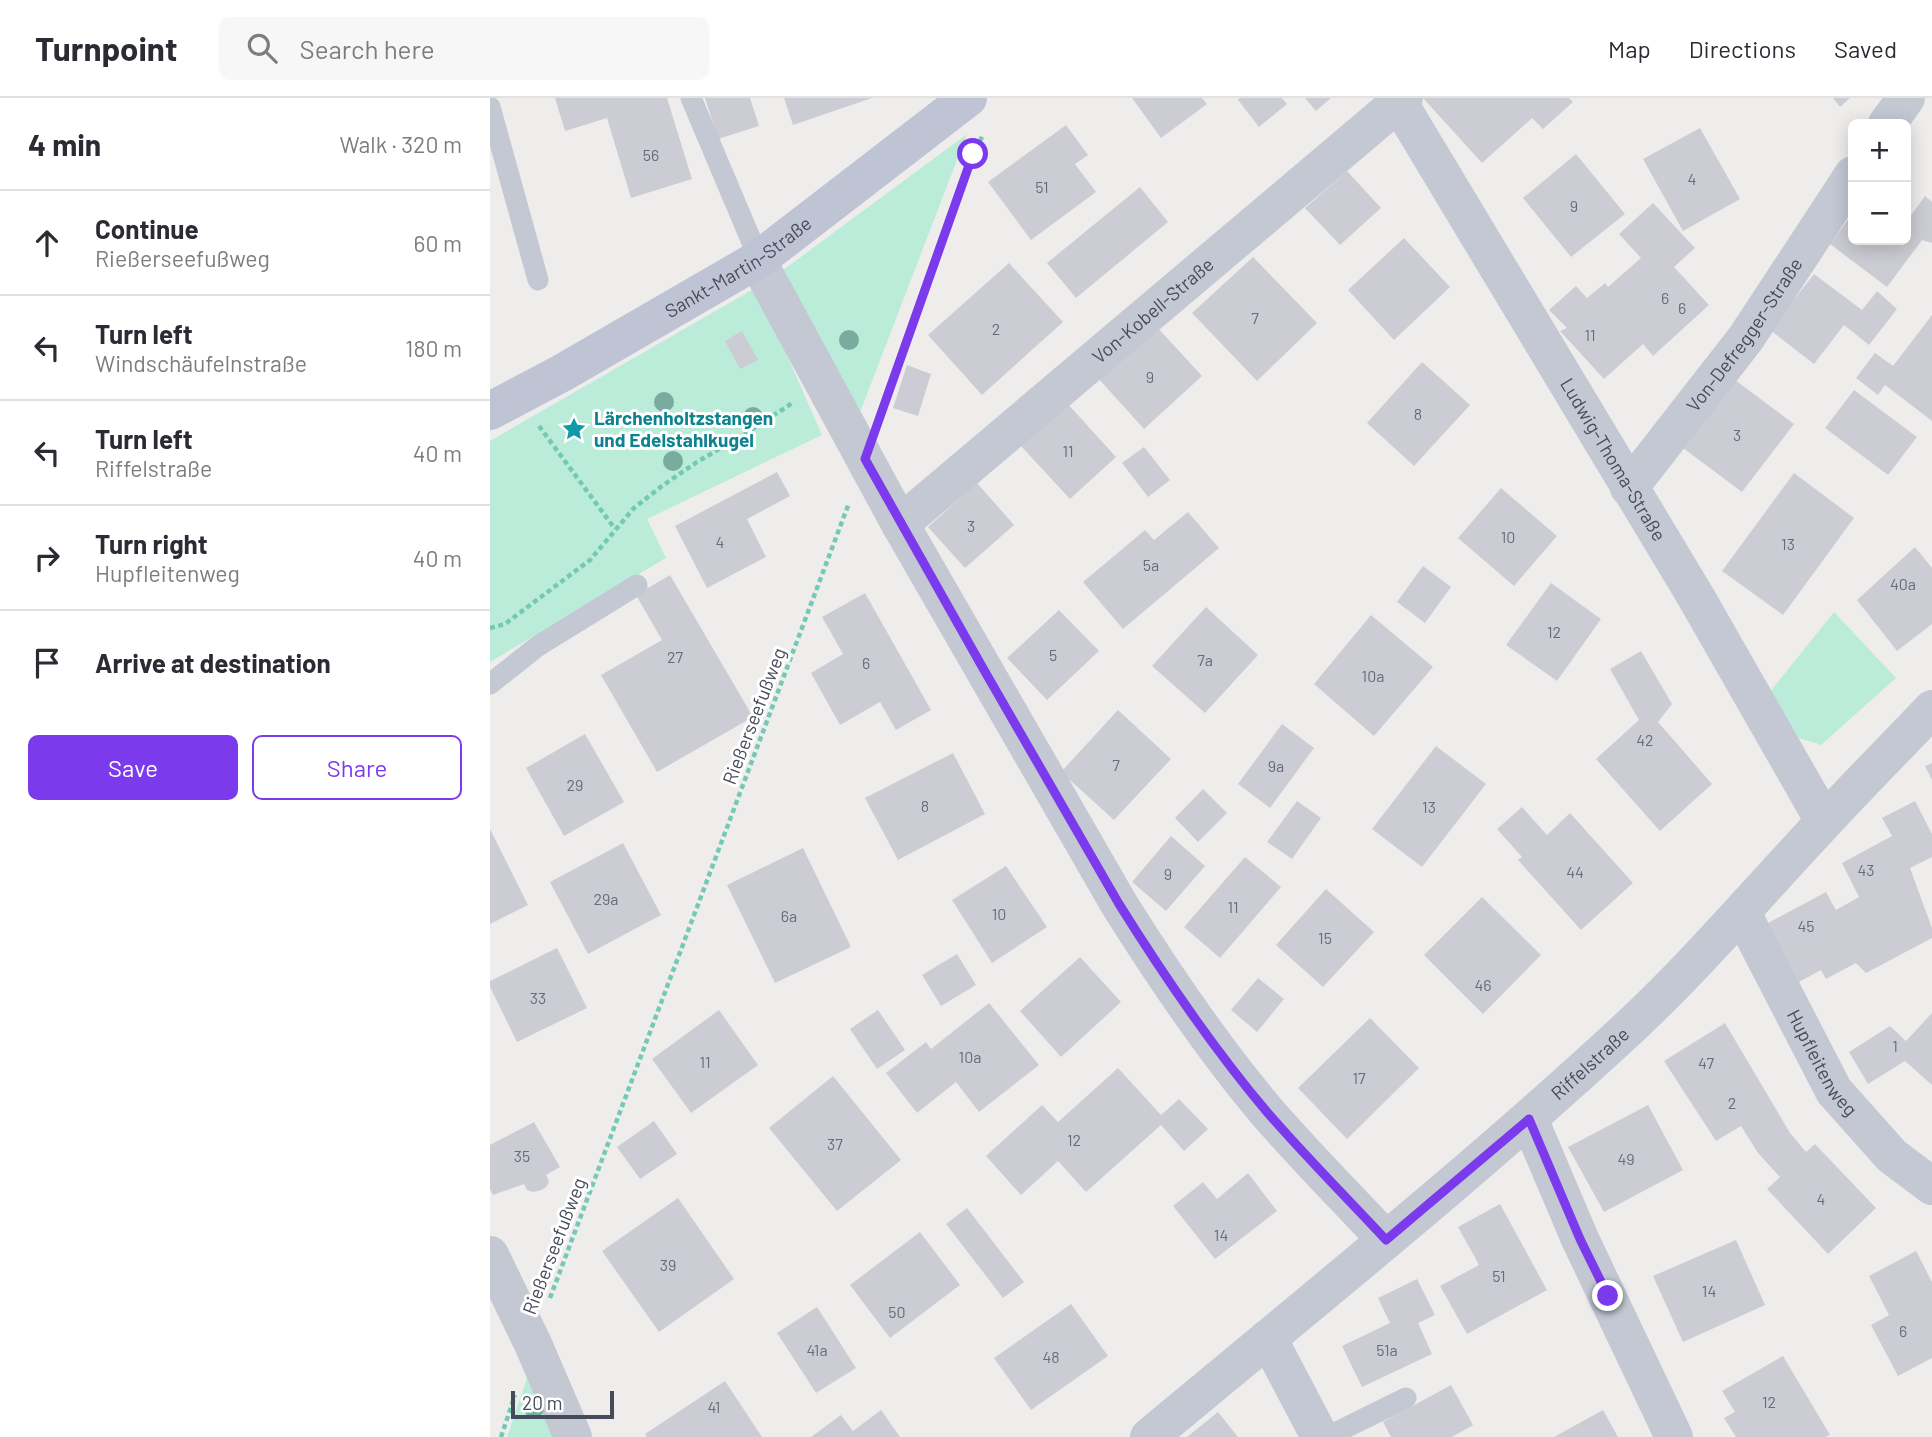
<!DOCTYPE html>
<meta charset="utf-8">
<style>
body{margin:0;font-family:Barlow,sans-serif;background:#f7f7f7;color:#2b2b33}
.controls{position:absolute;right:21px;top:21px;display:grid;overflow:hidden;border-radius:10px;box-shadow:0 4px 18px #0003}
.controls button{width:63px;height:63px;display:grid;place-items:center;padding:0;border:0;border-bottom:2px solid #e1e1e2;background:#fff;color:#2b2b33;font:35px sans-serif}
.scale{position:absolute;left:21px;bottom:18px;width:103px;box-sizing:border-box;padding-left:7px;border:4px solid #454b59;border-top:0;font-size:19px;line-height:24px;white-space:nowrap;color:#454b59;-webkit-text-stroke:5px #fff;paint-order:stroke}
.stop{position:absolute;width:21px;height:21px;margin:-16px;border:5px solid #7c3aed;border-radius:50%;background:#fff}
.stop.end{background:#7c3aed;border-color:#fff;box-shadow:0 2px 7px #0008}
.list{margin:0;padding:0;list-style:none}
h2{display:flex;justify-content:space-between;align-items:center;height:91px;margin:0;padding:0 28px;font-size:30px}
h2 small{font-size:23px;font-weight:400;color:#7c7c81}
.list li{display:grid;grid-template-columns:46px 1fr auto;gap:21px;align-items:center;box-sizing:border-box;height:105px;padding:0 28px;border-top:2px solid #e1e1e2}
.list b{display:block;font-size:26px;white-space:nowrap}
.list p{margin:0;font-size:23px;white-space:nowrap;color:#7c7c81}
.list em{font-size:23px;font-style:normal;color:#7c7c81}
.actions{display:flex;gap:14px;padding:21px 28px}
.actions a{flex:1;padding:16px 0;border:2px solid #7c3aed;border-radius:10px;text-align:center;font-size:24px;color:#7c3aed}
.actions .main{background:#7c3aed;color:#fff}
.icon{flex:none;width:38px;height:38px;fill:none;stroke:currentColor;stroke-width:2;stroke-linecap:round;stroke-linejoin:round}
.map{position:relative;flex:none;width:1442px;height:1339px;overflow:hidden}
header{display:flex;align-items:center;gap:42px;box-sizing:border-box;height:98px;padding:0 35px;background:#fff;border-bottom:2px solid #e1e1e2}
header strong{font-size:33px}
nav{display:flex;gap:38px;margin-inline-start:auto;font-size:24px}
.search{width:490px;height:63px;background:#f7f7f7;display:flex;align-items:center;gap:18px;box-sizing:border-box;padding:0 24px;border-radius:10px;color:#7c7c81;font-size:26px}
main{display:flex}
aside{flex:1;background:#fff}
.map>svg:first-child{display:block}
.green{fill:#bbecda}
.building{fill:#cccdd4}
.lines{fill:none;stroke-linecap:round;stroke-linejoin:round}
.path{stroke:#74c9b4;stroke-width:4.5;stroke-dasharray:5 3.5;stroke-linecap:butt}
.lane{stroke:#c3c8d3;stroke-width:21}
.street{stroke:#c3c8d3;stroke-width:38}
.secondary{stroke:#bfc4d5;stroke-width:38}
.tree{fill:#79ac9e}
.route{stroke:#7c3aed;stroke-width:9}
.labels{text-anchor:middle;stroke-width:6;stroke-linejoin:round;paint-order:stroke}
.number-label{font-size:16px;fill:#676c78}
.street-label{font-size:19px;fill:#454b59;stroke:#fff}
.culture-label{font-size:19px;font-weight:bold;fill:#0d838f;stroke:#fff;text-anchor:start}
</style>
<header>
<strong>Turnpoint</strong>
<div class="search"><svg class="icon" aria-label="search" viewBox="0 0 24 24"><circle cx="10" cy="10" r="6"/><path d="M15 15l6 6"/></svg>Search here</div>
<nav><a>Map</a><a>Directions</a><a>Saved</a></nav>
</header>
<main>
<aside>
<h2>4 min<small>Walk · 320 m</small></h2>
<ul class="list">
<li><svg class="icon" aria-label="ahead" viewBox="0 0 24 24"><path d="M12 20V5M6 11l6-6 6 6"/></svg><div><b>Continue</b><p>Rießerseefußweg</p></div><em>60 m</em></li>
<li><svg class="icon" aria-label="left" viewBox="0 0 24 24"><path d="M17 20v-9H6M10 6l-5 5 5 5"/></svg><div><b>Turn left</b><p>Windschäufelnstraße</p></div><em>180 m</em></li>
<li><svg class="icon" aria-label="left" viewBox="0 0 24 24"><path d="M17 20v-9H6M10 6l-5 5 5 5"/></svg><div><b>Turn left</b><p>Riffelstraße</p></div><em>40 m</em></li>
<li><svg class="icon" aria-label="right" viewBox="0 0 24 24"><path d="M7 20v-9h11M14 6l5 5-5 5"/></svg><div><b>Turn right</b><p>Hupfleitenweg</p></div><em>40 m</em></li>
<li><svg class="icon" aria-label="arrive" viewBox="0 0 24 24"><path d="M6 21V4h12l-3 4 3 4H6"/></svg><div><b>Arrive at destination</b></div></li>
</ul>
<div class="actions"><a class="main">Save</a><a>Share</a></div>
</aside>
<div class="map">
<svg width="1442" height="1339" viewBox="0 0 1442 1339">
<rect width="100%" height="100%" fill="#efedec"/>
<g class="green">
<path d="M477 36 369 317 289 175Z"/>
<path d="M267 189 332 337 157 421 176 460 0 564V343Z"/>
<path d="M1344 514 1406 580 1331 647 1309 640 1279 595Z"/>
<path d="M39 1274 70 1339H17Z"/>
</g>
<g class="building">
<path d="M65 0H177L202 81 141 100 117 20 75 33Z"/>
<path d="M215 0H260L269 28 228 41Z"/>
<path d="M294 0H382L303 27Z"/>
<path d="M642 0H712L717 6 671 40Z"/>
<path d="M750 0H792L797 6 769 29 748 2Z"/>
<path d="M815 0H841L826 13Z"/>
<path d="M933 0H1079L1083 4 1053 31 1042 20 992 65Z"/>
<path d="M1343 0H1360L1350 9Z"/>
<path d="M576 27 598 57 585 66 606 94 541 142 498 84Z"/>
<path d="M1210 30 1250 101 1193 133 1153 61Z"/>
<path d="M1086 56 1135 116 1081 159 1033 100Z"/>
<path d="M857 73 891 110 850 147 815 110Z"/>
<path d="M650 89 678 124 586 200 557 165Z"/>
<path d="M1435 98 1442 104V145L1432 142 1397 189 1340 146 1363 115V142H1416V122L1417 123Z"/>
<path d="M1163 105 1205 150 1184 169 1219 207 1163 258 1153 246 1114 281 1070 233 1077 230 1059 212 1086 188 1097 200 1115 185 1118 189 1151 160 1129 136Z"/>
<path d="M914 140 960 189 904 242 858 192Z"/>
<path d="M763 159 827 225 767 283 702 215Z"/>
<path d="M519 165 573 224 492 297 438 237Z"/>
<path d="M1324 176 1372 212 1387 193 1407 211 1379 247 1354 227 1324 266 1280 232Z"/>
<path d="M1442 217V323L1395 287 1388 297 1366 280 1385 255 1403 268Z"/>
<path d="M665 227 712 278 654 331 607 279Z"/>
<path d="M252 233 268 262 250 271 235 243Z"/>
<path d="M932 264 980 307 924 368 877 325Z"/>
<path d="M417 267 441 276 428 318 403 310Z"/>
<path d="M1241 279 1304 326 1252 394 1189 347Z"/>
<path d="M1364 292 1427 339 1398 377 1335 330Z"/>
<path d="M576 304 626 359 580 401 529 346Z"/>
<path d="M654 349 680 382 658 399 632 365Z"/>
<path d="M287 374 300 398 257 421 276 459 217 490 185 428Z"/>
<path d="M1304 375 1364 420 1293 517 1232 473Z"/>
<path d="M487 385 524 427 475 470 438 429Z"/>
<path d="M1011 390 1067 438 1024 488 968 440Z"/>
<path d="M698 414 729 450 633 531 593 484 655 432 664 442Z"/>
<path d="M1425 449 1442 470V526L1407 553 1367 502Z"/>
<path d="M933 468 961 489 935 525 907 504Z"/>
<path d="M180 477 263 619 167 674 111 577 172 542 146 497Z"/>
<path d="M1061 485 1111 521 1067 583 1016 547Z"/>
<path d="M375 495 441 612 406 632 390 604 350 627 321 575 353 556 332 519Z"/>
<path d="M716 509 768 557 715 615 662 568Z"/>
<path d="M569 512 609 553 557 602 517 560Z"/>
<path d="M881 517 943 569 884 638 824 586Z"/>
<path d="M1151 553 1182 606 1168 624 1222 686 1170 733 1106 661 1149 622 1120 571Z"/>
<path d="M628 612 681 661 624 722 571 674Z"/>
<path d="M792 626 824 650 780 710 748 686Z"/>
<path d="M95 636 134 704 74 738 36 670Z"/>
<path d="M946 648 996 686 932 769 882 731Z"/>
<path d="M463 655 495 716 408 762 375 700Z"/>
<path d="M1442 665V682L1435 668Z"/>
<path d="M713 691 737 715 708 744 685 720Z"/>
<path d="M807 703 831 720 802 761 777 744Z"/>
<path d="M1425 703 1442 736V759L1420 770 1442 830V840L1376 875 1366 865 1336 881 1331 872 1309 884 1278 825 1336 794 1346 812 1369 799 1352 765 1402 738 1392 720Z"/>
<path d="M1032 709 1057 737 1080 715 1143 785 1091 832 1028 762 1032 759 1007 731Z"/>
<path d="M0 731 38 807 0 826Z"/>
<path d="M681 738 715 768 676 813 642 784Z"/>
<path d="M133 745 171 817 98 856 60 784Z"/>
<path d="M313 750 361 849 285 885 237 787Z"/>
<path d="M755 759 791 789 730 860 694 829Z"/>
<path d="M516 768 557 829 502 865 462 802Z"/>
<path d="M836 791 884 834 833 889 786 847Z"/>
<path d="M992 799 1051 857 993 916 934 857Z"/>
<path d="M67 850 97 910 27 944 0 889V883Z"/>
<path d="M467 856 486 887 451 908 432 877Z"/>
<path d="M590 859 631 904 571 959 530 913Z"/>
<path d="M768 880 794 901 767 934 741 912Z"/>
<path d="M499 905 549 967 489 1014 466 984 427 1015 396 975 436 944 441 951Z"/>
<path d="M229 912 268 967 201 1015 162 961Z"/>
<path d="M388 912 415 952 387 971 360 931Z"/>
<path d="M1442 915V987L1415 963 1378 986 1359 954 1400 928 1416 943Z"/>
<path d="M880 920 929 970 857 1041 808 990Z"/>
<path d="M1235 925 1300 1035 1316 1054 1325 1046 1386 1110 1338 1156 1277 1091 1290 1079 1268 1055 1251 1028 1226 1043 1174 963Z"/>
<path d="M628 970 671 1017 689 1001 718 1031 694 1053 671 1027 596 1094 568 1063 531 1097 496 1058 552 1007 568 1024Z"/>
<path d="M343 978 411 1062 347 1113 279 1030Z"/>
<path d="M1158 1007 1193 1072 1114 1114 1078 1049Z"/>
<path d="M164 1023 187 1056 150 1081 127 1049Z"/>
<path d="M44 1024 70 1069 56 1077 59 1083 57 1088 52 1092 43 1094 37 1092 34 1086 3 1097 0 1091V1047Z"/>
<path d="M758 1075 787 1113 725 1161 683 1108 713 1084 727 1101Z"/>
<path d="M188 1100 244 1181 169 1234 112 1153Z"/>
<path d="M1010 1106 1057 1192 977 1236 950 1188 989 1167 968 1129Z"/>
<path d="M477 1110 534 1184 513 1200 456 1126Z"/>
<path d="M430 1134 470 1187 400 1240 360 1187Z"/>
<path d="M1246 1142 1275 1207 1193 1244 1163 1178Z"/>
<path d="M1426 1153 1442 1184V1260L1408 1278 1381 1227 1399 1217 1379 1178Z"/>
<path d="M927 1181 945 1217 928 1225 942 1256 872 1289 852 1248 900 1225 888 1200Z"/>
<path d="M581 1206 618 1258 541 1312 504 1260Z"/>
<path d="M327 1209 366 1270 326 1295 287 1235Z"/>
<path d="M1293 1258 1340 1337 1335 1339H1246L1234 1320 1245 1314 1232 1293Z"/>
<path d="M235 1283 272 1339H157L155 1336Z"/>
<path d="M961 1287 983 1327 962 1339H901L893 1324Z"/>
<path d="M391 1312 410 1339H321L351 1317 363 1333Z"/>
<path d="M1113 1312 1128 1339H1064Z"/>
<path d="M728 1314 748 1339H697Z"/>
</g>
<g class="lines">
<g class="path">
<path d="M392 315 483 56 493 37"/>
<path d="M49 328 125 431"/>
<path d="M0 530 15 526 100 462 144 410 172 388 207 364 253 337 304 304"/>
<path d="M60 1200 359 405"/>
<path d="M11 1339 25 1297"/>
</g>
<g class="lane">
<path d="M201 0 269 161"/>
<path d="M0 9 48 182"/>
<path d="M0 586 48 548 147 487"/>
<path d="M837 1339 916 1300"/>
</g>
<g class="street">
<path id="s1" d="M909 5 1206 499 1334 723"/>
<path d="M1397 26 1416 0"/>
<path d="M269 161 274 175 410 426 629 806C674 878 722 949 777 1014 815 1058 857 1100 896 1142"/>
<path id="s2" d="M1139 390 1256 240 1363 77"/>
<path id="s3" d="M410 426 914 0"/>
<path id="s4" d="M1252 815 1344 993 1402 1058 1442 1088"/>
<path d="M1039 1021 1090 1141 1184 1339"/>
<path d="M0 1157 43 1246 83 1339"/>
<path d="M778 1240 830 1339"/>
<path id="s5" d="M659 1339C821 1204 987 1071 1142 927 1210 863 1270 792 1334 724 1369 686 1406 649 1442 611"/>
</g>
<path class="secondary" id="s6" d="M0 313 72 275 269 161 478 0"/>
</g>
<g class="tree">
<circle cx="359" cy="242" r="10"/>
<circle cx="174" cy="304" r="10"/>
<circle cx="263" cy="319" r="10"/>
<circle cx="183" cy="363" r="10"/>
<circle cx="44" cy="1310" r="10"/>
</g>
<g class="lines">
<path class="route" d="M483 56 375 361 494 572 629 806C674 878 722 949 777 1014 815 1058 857 1100 896 1142L1039 1021 1090 1141 1118 1198"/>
</g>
<defs>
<g id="sight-bare" transform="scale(1.89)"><path d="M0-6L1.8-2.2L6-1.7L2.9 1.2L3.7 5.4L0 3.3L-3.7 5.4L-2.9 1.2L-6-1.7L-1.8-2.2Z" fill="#0f9aa8" stroke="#fff" stroke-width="2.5" paint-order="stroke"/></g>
</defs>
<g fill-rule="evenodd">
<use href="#sight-bare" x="84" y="331"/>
</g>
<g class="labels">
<g class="number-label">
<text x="161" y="63">56</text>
<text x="1202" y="87">4</text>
<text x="552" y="95">51</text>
<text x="1084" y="114">9</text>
<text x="1175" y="206">6</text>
<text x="1192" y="216">6</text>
<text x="765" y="226">7</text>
<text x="506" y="237">2</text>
<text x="1100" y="243">11</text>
<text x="660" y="285">9</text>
<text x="928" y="322">8</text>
<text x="1247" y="343">3</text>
<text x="578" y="359">11</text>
<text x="481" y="434">3</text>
<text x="1018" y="445">10</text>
<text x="230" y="450">4</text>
<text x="1298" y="452">13</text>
<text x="661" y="473">5a</text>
<text x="1413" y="492">40a</text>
<text x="1064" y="540">12</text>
<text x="563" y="563">5</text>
<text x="185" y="565">27</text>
<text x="715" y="568">7a</text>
<text x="376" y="571">6</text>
<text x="883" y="584">10a</text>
<text x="1155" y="648">42</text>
<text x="626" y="673">7</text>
<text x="786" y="674">9a</text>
<text x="85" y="693">29</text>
<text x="435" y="714">8</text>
<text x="939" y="715">13</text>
<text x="1376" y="778">43</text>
<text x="1085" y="780">44</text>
<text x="678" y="782">9</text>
<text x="116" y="807">29a</text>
<text x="743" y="815">11</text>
<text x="509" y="822">10</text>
<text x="299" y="824">6a</text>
<text x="1316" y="834">45</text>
<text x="835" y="846">15</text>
<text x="993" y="893">46</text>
<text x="48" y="906">33</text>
<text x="1405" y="954">1</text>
<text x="480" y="965">10a</text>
<text x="215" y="970">11</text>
<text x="1216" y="971">47</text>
<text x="869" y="986">17</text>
<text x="1242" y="1011">2</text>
<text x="584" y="1048">12</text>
<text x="345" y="1052">37</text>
<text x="32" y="1064">35</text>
<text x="1136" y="1067">49</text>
<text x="1331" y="1107">4</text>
<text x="731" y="1143">14</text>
<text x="178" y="1173">39</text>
<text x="1009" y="1184">51</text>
<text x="1219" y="1199">14</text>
<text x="407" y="1220">50</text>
<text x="1413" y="1239">6</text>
<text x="327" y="1258">41a</text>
<text x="897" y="1258">51a</text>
<text x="561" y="1265">48</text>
<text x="1279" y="1310">12</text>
<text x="224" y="1315">41</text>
</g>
<g class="street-label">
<text dy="7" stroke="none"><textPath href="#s6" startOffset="287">Sankt-Martin-Straße</textPath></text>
<text dy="7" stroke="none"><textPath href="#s3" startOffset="331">Von-Kobell-Straße</textPath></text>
<text dy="7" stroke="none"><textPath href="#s2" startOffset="192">Von-Defregger-Straße</textPath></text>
<text dy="7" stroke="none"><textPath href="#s1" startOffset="416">Ludwig-Thoma-Straße</textPath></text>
<text transform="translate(264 618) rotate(-69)" y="7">Rießerseefußweg</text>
<text dy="7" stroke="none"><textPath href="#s4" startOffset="170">Hupfleitenweg</textPath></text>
<text dy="7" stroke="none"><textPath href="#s5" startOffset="578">Riffelstraße</textPath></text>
<text transform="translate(64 1148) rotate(-69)" y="7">Rießerseefußweg</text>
</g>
<g class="culture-label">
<text x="104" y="327">Lärchenholtzstangen<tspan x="104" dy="22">und Edelstahlkugel</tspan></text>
</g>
</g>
</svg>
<div class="controls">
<button>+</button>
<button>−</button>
</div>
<div class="scale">20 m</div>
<div class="stop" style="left:483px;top:56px"></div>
<div class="stop end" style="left:1118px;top:1198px"></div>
</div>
</main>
